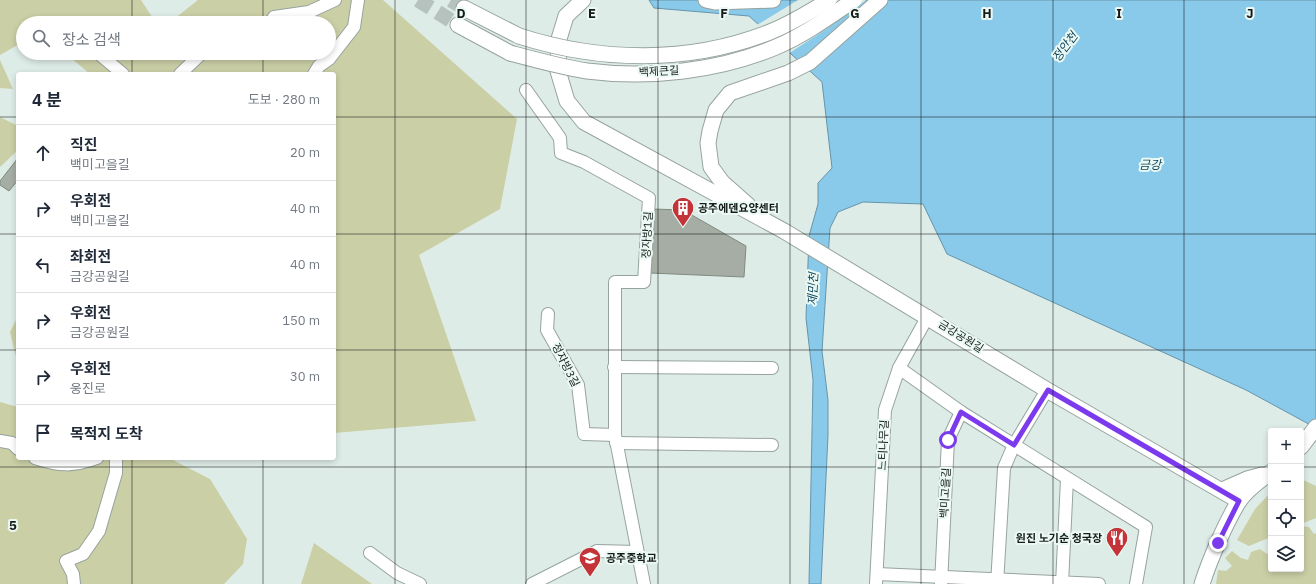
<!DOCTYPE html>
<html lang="ko">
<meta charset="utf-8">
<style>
body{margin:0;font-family:"IBM Plex Sans","Noto Sans KR",sans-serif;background:#f6f6f7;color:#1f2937}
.controls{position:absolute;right:12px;bottom:12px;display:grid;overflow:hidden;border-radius:4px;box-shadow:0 2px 6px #0003}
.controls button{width:36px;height:36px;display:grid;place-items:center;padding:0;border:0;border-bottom:1px solid #e0e1e3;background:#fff;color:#1f2937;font:20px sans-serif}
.stop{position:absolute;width:12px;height:12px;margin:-9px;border:3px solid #7c3aed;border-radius:50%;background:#fff}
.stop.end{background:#7c3aed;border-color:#fff;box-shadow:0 1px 4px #0008}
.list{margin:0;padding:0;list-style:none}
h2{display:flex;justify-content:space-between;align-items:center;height:52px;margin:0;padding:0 16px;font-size:17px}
h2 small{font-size:13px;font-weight:400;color:#747a83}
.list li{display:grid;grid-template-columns:26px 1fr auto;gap:12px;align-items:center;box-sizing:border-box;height:56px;padding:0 16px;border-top:1px solid #e0e1e3}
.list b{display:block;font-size:15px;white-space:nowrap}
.list p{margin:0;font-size:13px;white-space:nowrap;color:#747a83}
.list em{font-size:13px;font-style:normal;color:#747a83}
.icon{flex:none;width:22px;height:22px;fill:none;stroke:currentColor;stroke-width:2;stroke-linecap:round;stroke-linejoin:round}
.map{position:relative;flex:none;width:1316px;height:584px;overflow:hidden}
.search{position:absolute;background:#fff;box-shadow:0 2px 6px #0003;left:16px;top:16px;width:320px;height:44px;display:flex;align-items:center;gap:10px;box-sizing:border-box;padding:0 14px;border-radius:22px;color:#747a83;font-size:15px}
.panel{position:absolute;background:#fff;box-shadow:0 2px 6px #0003;left:16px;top:72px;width:320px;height:388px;border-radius:4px}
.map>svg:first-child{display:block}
.green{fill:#cbcfa6}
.water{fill:#89c9e9;stroke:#6695ab}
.pier{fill:#deece7}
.building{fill:#a5ada4;stroke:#818980}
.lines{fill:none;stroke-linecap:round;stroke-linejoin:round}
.major-tunnel{stroke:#b6c2be;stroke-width:15;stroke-dasharray:15 8;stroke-linecap:butt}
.minor-casing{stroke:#96a39e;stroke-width:14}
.major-casing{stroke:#96a39e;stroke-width:17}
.minor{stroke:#fff;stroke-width:12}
.major{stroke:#fff;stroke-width:15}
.major-bridge-casing{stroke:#96a39e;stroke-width:17;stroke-linecap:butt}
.major-bridge{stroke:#fff;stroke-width:15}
.route{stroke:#7c3aed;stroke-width:5}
.grid{fill:none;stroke:#161b19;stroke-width:1;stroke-opacity:0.55}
.labels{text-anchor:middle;stroke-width:4;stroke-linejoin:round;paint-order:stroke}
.street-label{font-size:11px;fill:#161b19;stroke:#ebf9f4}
.poi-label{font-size:11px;font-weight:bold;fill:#161b19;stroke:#ebf9f4;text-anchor:start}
.water-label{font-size:12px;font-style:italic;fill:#11465c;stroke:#ebf9f4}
.grid-label{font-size:13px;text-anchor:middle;font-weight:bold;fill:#161b19;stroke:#ebf9f4;stroke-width:4;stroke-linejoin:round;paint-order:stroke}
</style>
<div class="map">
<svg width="1316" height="584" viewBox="0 0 1316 584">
<rect width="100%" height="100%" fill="#deece7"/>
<g class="green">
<path d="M0 0H141L156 23H23V42L0 55Z"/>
<path d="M198 0H383L517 119 500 209 419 255 476 421 334 433V74H90L65 53H329V23H169Z"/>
<path d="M0 60 13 89 0 88Z"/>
<path d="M0 117 18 126V150L0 167Z"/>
<path d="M16 320H18V365L10 332Z"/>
<path d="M0 402 18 407V458H169L210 479 247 539 243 564 224 584H0Z"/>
<path d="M1301 479 1316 486V518L1301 524Z"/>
<path d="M1271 492V537L1249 546 1237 540 1255 509Z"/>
<path d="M1302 526 1309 527 1314 534 1316 533V584H1216L1218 570 1226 571 1232 566 1225 558 1232 551 1241 558 1248 560 1251 552 1260 549 1267 554 1271 553V569H1301Z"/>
<path d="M314 543 372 584H301Z"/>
</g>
<path class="water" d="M649 0H1316V428L1246 390 947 254 923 204 863 202 838 212 830 228 822 351 828 400V435L821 584H809L813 380 806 318 809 236 818 204V183L832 168 822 82 749 16 654 8Z"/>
<path class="pier" d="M798 0H866L828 28 788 54 757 25Z"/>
<g class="building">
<path d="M18 158V180L9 191 0 185V181Z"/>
<path d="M653 209 683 210 746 246 744 277 650 273Z"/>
</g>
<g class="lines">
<g class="major-tunnel">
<path d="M418 0 458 25"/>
<path d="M451 0 464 8"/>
</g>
<g class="minor-casing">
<g id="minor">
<path d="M270 23 274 17 309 12 335 0"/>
<path d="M98 53 123 74"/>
<path d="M180 74 202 53"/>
<path d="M314 74 319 66 329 59 354 27 358 0"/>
<path d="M526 90 560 138 561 153 584 162 649 198 644 282H615V435L644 584"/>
<path d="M548 314 547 330 578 385 584 434 615 435"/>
<path d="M614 367 772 368"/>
<path d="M899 368 961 412 1146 527 1136 584"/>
<path d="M0 441 12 443 18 449"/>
<path d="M616 443 772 445"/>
<path d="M35 458C59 466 73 467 97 458"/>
<path d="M370 553 397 573 420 584"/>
<path d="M877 574 1099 584"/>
<path d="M74 584 73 574 66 561 83 554 99 531 116 473V458"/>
<path d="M532 584 597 551 637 552"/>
<path d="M876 584 885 410 899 368 928 316"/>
<path d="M941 584 948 440 961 412"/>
<path d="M997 584 1004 468 1014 445 1047 390"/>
<path d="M1062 584 1067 479"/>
</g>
</g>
<g class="major-casing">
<g id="major">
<path d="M583 0 566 16 559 39 558 71 567 101 584 122 784 231 1047 390 1239 501"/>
<path d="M706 0 715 2 773 0"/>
<path d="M464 8 519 36"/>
<path d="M458 25 510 53"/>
<path d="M748 205 722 182 711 167 708 143 710 131 716 110 730 93 788 73 810 62 880 0"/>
<path d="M1301 447 1316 427"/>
<path d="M1222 490 1247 479 1262 475"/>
<path d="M1202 584C1210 559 1225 524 1239 501 1247 489 1259 481 1271 472"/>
</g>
</g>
<use href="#minor" class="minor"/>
<use href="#major" class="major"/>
<g class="major-bridge-casing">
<g id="major-bridge">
<path d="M519 36C600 62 689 64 770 32 790 24 810 12 829 0"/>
<path d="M510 53C536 60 561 67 587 71 649 79 719 71 776 47 804 35 829 17 854 0"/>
</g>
</g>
<use href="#major-bridge" class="major-bridge"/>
</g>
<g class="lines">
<path class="route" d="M948 440 961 412 1014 445 1048 390 1239 501 1218 543"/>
</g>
<path class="grid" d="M132 0V23M263 0V23M395 0V584M526 0V584M658 0V584M790 0V584M921 0V584M1053 0V584M1184 0V584M132 53V74M263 53V74M0 117H18M334 117H1316M0 234H18M334 234H1316M0 350H18M334 350H1316M132 458V584M263 458V584M0 467H1271M1301 467H1316"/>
<defs>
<g id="building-pin" transform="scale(1.15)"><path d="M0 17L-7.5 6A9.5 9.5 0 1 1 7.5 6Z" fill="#c33338" stroke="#ebf9f4"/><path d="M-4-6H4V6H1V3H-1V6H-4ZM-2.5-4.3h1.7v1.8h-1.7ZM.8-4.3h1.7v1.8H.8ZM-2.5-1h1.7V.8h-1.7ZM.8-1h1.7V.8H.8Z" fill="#fff"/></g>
<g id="restaurant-pin" transform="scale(1.15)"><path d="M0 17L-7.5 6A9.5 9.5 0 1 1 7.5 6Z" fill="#c33338" stroke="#ebf9f4"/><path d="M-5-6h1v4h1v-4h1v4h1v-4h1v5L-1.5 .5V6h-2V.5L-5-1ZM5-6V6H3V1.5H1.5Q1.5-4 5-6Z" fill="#fff"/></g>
<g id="school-pin" transform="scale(1.15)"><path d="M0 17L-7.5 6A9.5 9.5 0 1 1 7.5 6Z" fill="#c33338" stroke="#ebf9f4"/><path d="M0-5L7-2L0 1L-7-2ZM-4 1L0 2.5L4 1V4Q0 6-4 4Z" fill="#fff"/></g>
</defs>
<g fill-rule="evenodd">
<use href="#building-pin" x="683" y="208"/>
<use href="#restaurant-pin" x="1117" y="538"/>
<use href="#school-pin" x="590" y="558"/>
</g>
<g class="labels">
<g class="street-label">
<text transform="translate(659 71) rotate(-3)" y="4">백제큰길</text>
<text transform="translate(647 235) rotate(-87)" y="4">정자방1길</text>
<text transform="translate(961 336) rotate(32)" y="4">금강공원길</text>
<text transform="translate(566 365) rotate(63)" y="4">정자방3길</text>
<text transform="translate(883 445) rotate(-87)" y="4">느티나무길</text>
<text transform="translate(945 493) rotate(-87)" y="4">백미고을길</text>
</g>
<g class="poi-label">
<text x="698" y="212">공주에덴요양센터</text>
<text x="1102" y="542" text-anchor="end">원진 노기순 청국장</text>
<text x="606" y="562">공주중학교</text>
</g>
<g class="water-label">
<text transform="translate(1065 47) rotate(-53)" y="4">정안천</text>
<text x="1150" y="169">금강</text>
<text transform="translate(813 289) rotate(-87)" y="4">제민천</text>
</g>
</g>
<g class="grid-label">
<text x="461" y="18">D</text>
<text x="592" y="18">E</text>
<text x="724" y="18">F</text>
<text x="855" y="18">G</text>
<text x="987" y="18">H</text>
<text x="1119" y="18">I</text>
<text x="1250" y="18">J</text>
<text x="13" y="530">5</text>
</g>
</svg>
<div class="controls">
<button>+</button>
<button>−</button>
<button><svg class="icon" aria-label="locate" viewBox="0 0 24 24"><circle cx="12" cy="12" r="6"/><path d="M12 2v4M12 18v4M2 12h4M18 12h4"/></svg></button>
<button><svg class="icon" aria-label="layers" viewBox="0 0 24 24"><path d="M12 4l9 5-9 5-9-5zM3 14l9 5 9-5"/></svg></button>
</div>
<div class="stop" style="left:948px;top:440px"></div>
<div class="stop end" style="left:1218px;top:543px"></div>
<div class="search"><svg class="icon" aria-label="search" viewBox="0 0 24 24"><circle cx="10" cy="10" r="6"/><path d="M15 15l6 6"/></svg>장소 검색</div>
<section class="panel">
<h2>4 분<small>도보 · 280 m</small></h2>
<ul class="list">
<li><svg class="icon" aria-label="ahead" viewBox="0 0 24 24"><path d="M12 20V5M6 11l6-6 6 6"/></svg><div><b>직진</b><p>백미고을길</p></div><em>20 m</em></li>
<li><svg class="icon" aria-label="right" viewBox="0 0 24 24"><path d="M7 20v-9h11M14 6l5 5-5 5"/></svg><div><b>우회전</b><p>백미고을길</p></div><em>40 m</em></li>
<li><svg class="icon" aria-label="left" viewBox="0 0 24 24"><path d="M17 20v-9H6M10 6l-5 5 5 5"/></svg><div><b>좌회전</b><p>금강공원길</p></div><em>40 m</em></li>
<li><svg class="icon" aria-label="right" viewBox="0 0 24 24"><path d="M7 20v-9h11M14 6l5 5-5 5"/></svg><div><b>우회전</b><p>금강공원길</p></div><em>150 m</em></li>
<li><svg class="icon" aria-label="right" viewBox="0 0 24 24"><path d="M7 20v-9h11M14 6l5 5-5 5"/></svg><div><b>우회전</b><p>웅진로</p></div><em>30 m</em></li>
<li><svg class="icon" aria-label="arrive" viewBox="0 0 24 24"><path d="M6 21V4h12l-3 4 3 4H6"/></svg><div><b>목적지 도착</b></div></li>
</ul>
</section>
</div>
